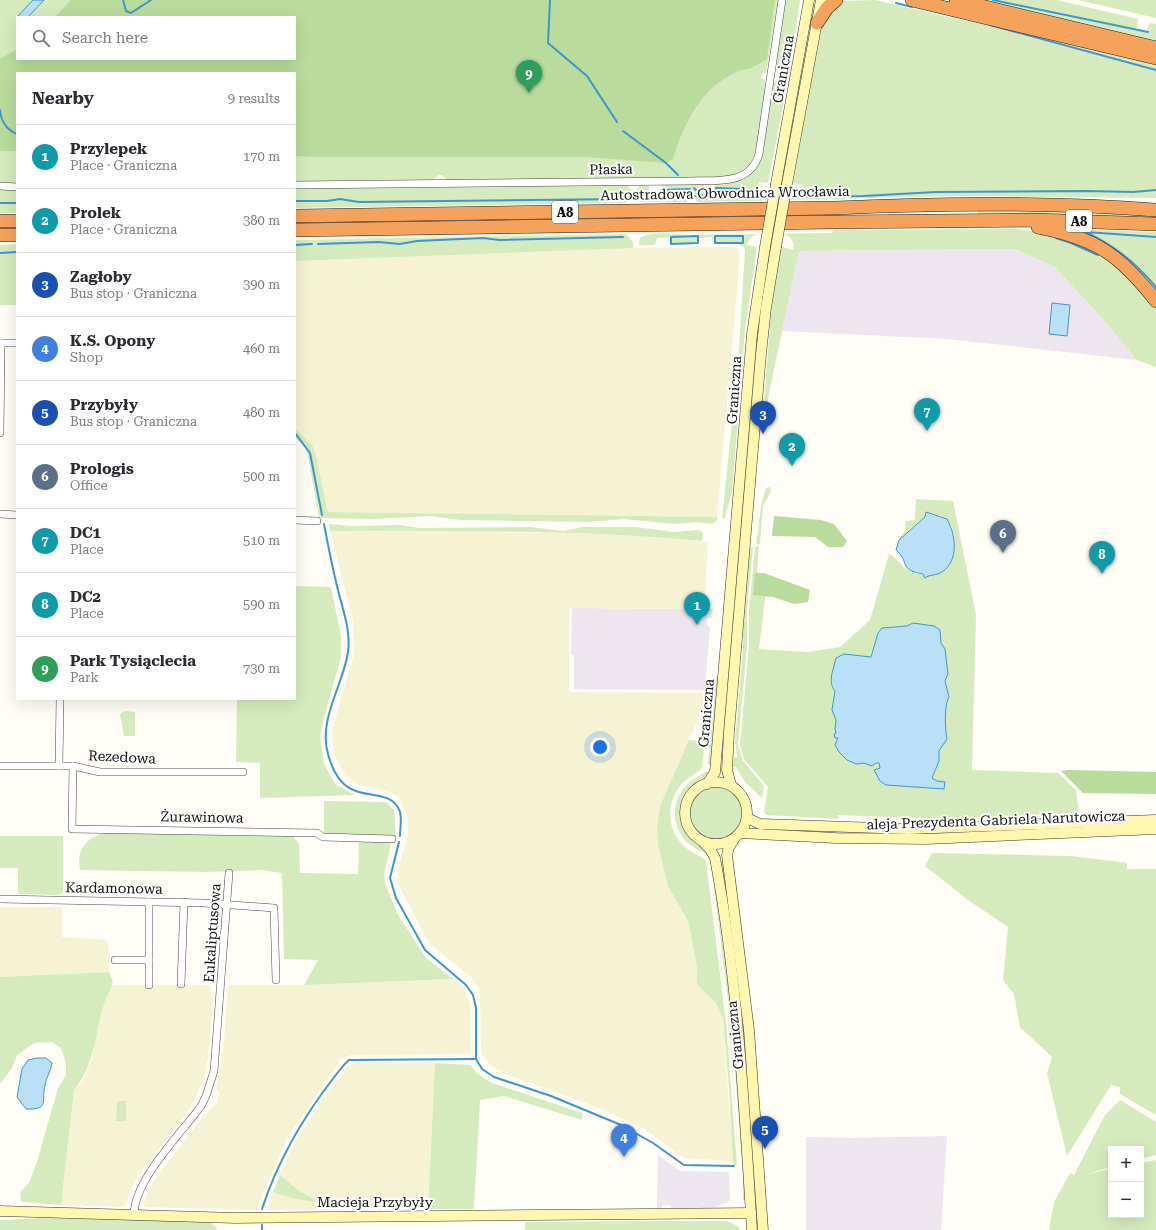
<!DOCTYPE html>
<meta charset="utf-8">
<style>
body{margin:0;font-family:"Roboto Serif",serif;background:#f2f2f3;color:#2b2b33}
.controls{position:absolute;right:12px;bottom:12px;display:grid;overflow:hidden;border-radius:0px;box-shadow:0 4px 16px #0002}
.controls button{width:36px;height:36px;display:grid;place-items:center;padding:0;border:0;border-bottom:1px solid #e1e1e2;background:#fff;color:#2b2b33;font:20px sans-serif}
.you{position:absolute;left:600px;top:747px;width:14px;height:14px;margin:-10px;border:3px solid #fff;border-radius:50%;background:#1a73e8;box-shadow:0 0 0 6px #1a73e833}
.badge{display:grid;place-items:center;width:26px;height:26px;border-radius:50%;background:#c4262e;color:#fff;font-size:13px;font-weight:700}
.pin{position:absolute;translate:-50% -33px;filter:drop-shadow(0 1px 2px #0008)}
.pin::after{content:'';position:absolute;top:21px;width:14px;height:12px;background:inherit;clip-path:polygon(0 0,100% 0,50% 100%)}
.list{margin:0;padding:0;list-style:none}
h2{display:flex;justify-content:space-between;align-items:center;height:52px;margin:0;padding:0 16px;font-size:17px}
h2 small{font-size:13px;font-weight:400;color:#7c7c81}
.list li{display:grid;grid-template-columns:26px 1fr auto;gap:12px;align-items:center;box-sizing:border-box;height:64px;padding:0 16px;border-top:1px solid #e1e1e2}
.list b{display:block;font-size:15px;white-space:nowrap}
.list p{margin:0;font-size:13px;white-space:nowrap;color:#7c7c81}
.list em{font-size:13px;font-style:normal;color:#7c7c81}
.icon{flex:none;width:22px;height:22px;fill:none;stroke:currentColor;stroke-width:2;stroke-linecap:round;stroke-linejoin:round}
.map{position:relative;flex:none;width:1156px;height:1230px;overflow:hidden}
.search{position:absolute;background:#fff;box-shadow:0 4px 16px #0002;left:16px;top:16px;width:280px;height:44px;display:flex;align-items:center;gap:10px;box-sizing:border-box;padding:0 14px;border-radius:0px;color:#7c7c81;font-size:15px}
.panel{position:absolute;background:#fff;box-shadow:0 4px 16px #0002;left:16px;top:72px;width:280px;height:628px;border-radius:0px}
.map>svg:first-child{display:block}
.industrial{fill:#eee6ef}
.farmland{fill:#f6f3d4}
.green{fill:#d5ebbd;fill-rule:evenodd}
.forest{fill:#b9dc9c}
.water{fill:#b9e0f7;stroke:#3f96cf}
.lines{fill:none;stroke-linecap:round;stroke-linejoin:round}
.stream{stroke:#3f96cf;stroke-width:2}
.street-casing{stroke:#444;stroke-width:8}
.secondary-casing{stroke:#333;stroke-width:11}
.highway-casing{stroke:#222;stroke-width:14}
.street{stroke:#fff;stroke-width:7}
.secondary{stroke:#fff6b0;stroke-width:10}
.highway{stroke:#f5a25d;stroke-width:13}
.secondary-bridge-casing{stroke:#333;stroke-width:11;stroke-linecap:butt}
.secondary-bridge{stroke:#fff6b0;stroke-width:10}
.labels{text-anchor:middle;stroke-width:4;stroke-linejoin:round;paint-order:stroke}
.shield{fill:#fff;stroke:#585858;stroke-width:1}
.shield-label{font-size:13px;font-weight:bold;fill:#111}
.street-label{font-size:14px;fill:#111;stroke:#fff}
</style>
<div class="map">
<svg width="1156" height="1230" viewBox="0 0 1156 1230">
<rect width="100%" height="100%" fill="#fffdf5"/>
<g class="industrial">
<path d="M1015 249 1055 267 1102 318 1137 360 947 339 782 331 799 251Z"/>
<path d="M572 608 713 609 712 618 707 619V625L710 628 705 690 574 689V655H571Z"/>
<path d="M947 1136 941 1230H806V1137L849 1138Z"/>
<path d="M658 1155 680 1171 729 1172 730 1198 728 1202 713 1208H671L670 1205H662V1208H657Z"/>
</g>
<g class="farmland">
<path d="M732 247 738 249 740 255 717 517 328 512 315 451 312 445 295 428V261L622 248Z"/>
<path d="M330 531 571 533 652 536 708 542 704 609 569 608V692L703 693V708L660 806 657 829 658 845 668 886 688 921 690 931 697 967V983L699 987 716 1003 723 1019 733 1161 684 1158 645 1129 599 1108 503 1073 490 1065 481 1052 480 991 472 978 429 943 398 884V868L408 837V818L399 797 384 790 359 785 345 775 334 754 332 730 354 654 353 620Z"/>
<path d="M0 907H62V937L107 940 110 957 109 972 0 977Z"/>
<path d="M453 979 465 988 470 1005 471 1054 351 1055 341 1059 287 1138 256 1210 143 1207 149 1187 205 1114 216 1104 220 1094 216 1088 224 1040 228 985H304Z"/>
<path d="M112 985H209L211 989 210 997 213 998 208 1057 204 1078 191 1107 138 1176 129 1194 125 1207 61 1205 74 1090 83 1081 91 1061 102 1009Z"/>
<path d="M358 1062 435 1063 428 1209 267 1210 273 1192 291 1198 314 1199 298 1190 280 1175 296 1140 321 1102 347 1067Z"/>
</g>
<g class="green">
<path d="M0 0H778L766 73 762 74 761 78 765 80C763 101 762 162 742 172 732 178 720 177 709 178L447 180 442 175H439L433 180 295 182V73H17V184H0ZM17 17H295V59H17Z"/>
<path d="M785 0H800L788 80 768 183 759 182V189L764 196C775 197 800 201 802 185L793 183 820 34 823 22 842 1 875 0 956 19 1013 28 1156 62V198L961 196 697 202 696 199 687 200V202H640L636 191 640 185 649 186V196L661 195V187L663 184H704L706 193H713L715 184 731 183 743 180 752 173 758 166 762 153 773 83 786 80 787 73 775 66Z"/>
<path d="M977 0H1057L1138 19 1136 30 1147 31 1149 23 1156 24V43Z"/>
<path d="M1078 0H1156V18Z"/>
<path d="M813 4 816 5 784 181H780Z"/>
<path d="M627 185 632 191 630 200 626 203 295 208V188Z"/>
<rect x="0" y="189" width="17" height="24"/>
<path d="M978 210 1156 215V219L978 215Z"/>
<path d="M1015 229 1058 234 1110 258 1156 307V367L1137 360 1102 318 1055 267 1015 249 799 251 769 393 765 420 762 425 771 314 781 249 783 247 793 250C795 243 792 238 786 235 773 233 750 229 747 245L757 247 745 330 732 492 725 518 722 519 738 365 745 251 744 247 738 244 713 243 712 237 699 238V243H698L671 244 670 237 657 238 655 245H639L640 238C649 231 675 234 687 235L832 233 833 230Z"/>
<path d="M1070 229 1156 232V295Z"/>
<path d="M626 234 633 242V248L295 261V240Z"/>
<path d="M17 244V305H0V245Z"/>
<path d="M768 250H772L742 539H739L756 333Z"/>
<path d="M295 428 312 445 315 451 328 512 717 517V520L712 524 697 522 674 524 624 519 586 522 461 520 429 516 372 519 319 518 308 456 305 448 295 437Z"/>
<path d="M770 487 771 491 763 506 760 544H756L762 501 766 488Z"/>
<path d="M916 499 953 501 976 615 972 770 1058 773 1076 790 1079 813 946 819 837 815 839 819 766 815 764 812 768 787 744 759 740 745 749 646V611L755 547 759 546 757 575H768L759 649 808 652 840 647 870 620 889 554C898 558 900 566 908 570 917 576 930 574 940 574L952 527C936 499 914 526 899 540L905 530 906 521 915 520ZM899 626H907L939 637C944 657 944 677 949 697 944 705 945 729 947 739L939 751V762L932 778 937 781H880L874 771 880 768 879 763H876L872 766C868 765 866 763 863 763 844 761 846 760 835 745L838 740 836 720 832 710 835 691 861 657H871L878 633 882 628Z"/>
<path d="M329 524 350 526 399 525 420 528 530 527 564 531 583 527H636L673 532 699 530 703 533 702 541C579 529 454 532 330 531Z"/>
<path d="M749 547 753 548 747 608V646L738 745 743 761 764 786 762 798 745 782 736 767 731 766V758L737 757 735 740 743 649V613Z"/>
<path d="M295 586 331 587 341 636V657L323 721 320 737 324 764 336 785 355 795 260 798V763L236 762 237 699H295Z"/>
<path d="M716 675 719 677 711 765 708 764Z"/>
<path d="M124 711 135 712V736H124L120 715Z"/>
<path d="M689 740 705 741 702 767C697 774 687 777 681 785 665 803 667 832 685 847 691 853 701 855 706 861L726 1023 737 1165H733L729 1088 723 1019 716 1003 699 987 697 983V967L690 931 688 921 668 886 658 845 657 829 660 806Z"/>
<path d="M706 772H710C704 779 695 781 689 789 670 811 682 838 706 849L708 855C702 851 695 849 689 844 672 830 670 802 686 786 691 780 699 776 706 772Z"/>
<circle cx="716" cy="813" r="27"/>
<path d="M324 801 386 802 394 810 396 837 324 835Z"/>
<path d="M103 833 293 836 299 844 300 873 358 874 359 840 391 843 384 874 385 883 397 913 426 958 453 979 304 985 318 960 284 959 282 873 261 870 207 872 80 870C76 851 85 839 103 833Z"/>
<path d="M0 836H63V893L57 895 18 894V868H0Z"/>
<path d="M932 853 1071 856 1127 863V869H1156V1115L1120 1094V1087L1111 1085 1067 1156 1047 1073 1052 1057 1020 1027 1014 994 1003 980 1008 927 968 900 925 866Z"/>
<path d="M733 860 753 1019 763 1141 761 1138Z"/>
<path d="M721 861H724L744 1016 757 1199H754Z"/>
<path d="M709 863 731 1046 740 1189 730 1041Z"/>
<path d="M711 863H713L733 1022 746 1200H743V1178L733 1041Z"/>
<path d="M109 972 113 982C110 992 104 1001 102 1011 95 1038 93 1068 74 1090L61 1205 21 1202 20 1192 29 1183 37 1162 58 1088 66 1075V1063L61 1048 52 1042 34 1043 17 1055 12 1068 0 1084V977Z"/>
<path d="M435 1063 470 1065 477 1073 492 1083 582 1113V1120L504 1096 480 1100 474 1209H428Z"/>
<path d="M1120 1100 1156 1122V1155L1141 1159V1149H1111V1167L1087 1174 1111 1169V1215H1141V1163L1156 1160V1230H1049L1054 1202 1070 1173 1074 1175 1105 1115Z"/>
<path d="M117 1101H126V1121H116Z"/>
<path d="M280 1175 298 1190 314 1199 315 1202 291 1198 273 1192Z"/>
<path d="M49 1218 208 1221 217 1228V1230H0V1220Z"/>
<path d="M651 1221H727L739 1227V1230H525V1222Z"/>
</g>
<g class="forest">
<path d="M71 0H775L767 59C762 62 756 66 751 68 746 70 741 69 736 72 700 89 684 123 673 159L666 163 586 157H320L295 156V73H17V151H0V59L17 49V59H295V17H55Z"/>
<path d="M774 516 821 520 834 524 847 541 843 547H828L815 537 772 536Z"/>
<path d="M755 573H764L810 590 808 602 794 604 773 597 753 595Z"/>
<path d="M1068 770 1156 772V794L1083 793 1061 771Z"/>
</g>
<g class="water">
<path d="M33 0H44L28 17H17Z"/>
<path d="M1052 303 1070 305 1067 336 1049 334Z"/>
<path d="M926 512 947 519C956 535 959 561 942 572 936 576 930 574 925 578L923 574C897 569 911 563 896 550L899 540 925 517Z"/>
<path d="M913 623 934 626 940 630 941 643 945 649 948 674 945 681 949 697C944 705 945 729 947 739L939 751V761L932 778 937 781 945 782 944 789 886 785 880 781 874 770 880 768 879 763H876L872 766 864 763 856 764 847 760 839 752 835 745 838 738H835L834 734 836 733 835 729 836 720 832 710 835 691C827 682 834 668 836 658L844 654 871 657 878 633 882 628 907 626Z"/>
<path d="M37 1058H46L52 1063C51 1072 46 1077 45 1085 41 1101 50 1110 26 1109L17 1097 22 1069 28 1060Z"/>
</g>
<g class="lines">
<g class="stream">
<path d="M123 0 126 11 131 13 151 0"/>
<path d="M550 0 548 43 587 76 617 122"/>
<path d="M993 0 1148 32"/>
<path d="M896 3 912 7"/>
<path d="M990 25 1156 70"/>
<path d="M0 110C1 121 7 130 17 134"/>
<path d="M623 131 666 163 678 175"/>
<path d="M690 189V195L663 196V190Z"/>
<path d="M692 196 704 197 694 188"/>
<path d="M743 196 771 197"/>
<path d="M704 197 743 196V189L716 188V196"/>
<path d="M788 197 863 196 936 192 1087 191 1133 192 1156 190"/>
<path d="M640 199 659 198 664 196"/>
<path d="M295 201H327L340 199 359 202 627 199"/>
<path d="M0 203H17"/>
<path d="M698 236V243L671 244V237Z"/>
<rect x="715" y="236" width="28" height="7"/>
<path d="M1156 237 1086 232C1117 248 1134 261 1156 287"/>
<path d="M1056 238 1071 243 1098 255"/>
<path d="M318 244 378 242 400 244 417 241 483 238 499 240 623 237"/>
<path d="M295 245 312 244"/>
<path d="M0 253 17 252"/>
<path d="M295 433 310 453 322 515"/>
<path d="M324 524C328 545 332 566 337 586 342 608 351 629 348 652 343 686 318 719 328 754 332 769 340 786 356 791 371 797 393 792 400 812 402 819 400 829 400 836"/>
<path d="M399 842 390 878 396 898 425 950 466 985 473 995 476 1008V1059L482 1069 494 1077 551 1096 621 1125 653 1143 684 1165 734 1166"/>
<path d="M262 1209C278 1160 303 1117 335 1076 340 1070 343 1065 349 1060L476 1059"/>
<path d="M262 1225V1230"/>
</g>
<g class="street-casing">
<g id="street">
<path d="M295 185 689 181C716 180 750 186 759 154L782 0"/>
<path d="M0 186 17 187"/>
<path d="M0 343H17"/>
<path d="M0 433 1 343"/>
<path d="M0 514 17 515"/>
<path d="M295 520 317 521"/>
<path d="M0 766H73L100 772H243"/>
<path d="M59 766 60 699"/>
<path d="M73 766 72 829 317 833 323 837 392 839"/>
<path d="M0 899 204 903 274 908 276 980"/>
<path d="M149 902V985"/>
<path d="M115 960H149"/>
<path d="M181 984 184 902"/>
<path d="M134 1214C135 1179 180 1135 201 1106L206 1096 214 1071 229 873"/>
</g>
</g>
<g class="secondary-casing">
<g id="secondary">
<path d="M776 184 809 0"/>
<path d="M787 184 821 0"/>
<circle cx="716" cy="813" r="31"/>
<path d="M707 784 715 772 752 334 765 247"/>
<path d="M731 785 727 770 729 732 761 354 766 308 776 247"/>
<path d="M747 818 760 824 908 829 1156 820"/>
<path d="M740 833 836 838 926 839 1156 829"/>
<path d="M734 839 729 847 727 855 749 1030 763 1230"/>
<path d="M703 842 710 849 715 858C738 981 744 1106 752 1230"/>
<path d="M0 1211 236 1218 751 1213"/>
</g>
</g>
<g class="highway-casing">
<g id="highway">
<path d="M912 0 1156 58"/>
<path d="M956 0 1156 48"/>
<path d="M817 23 827 8 836 0"/>
<path d="M295 216 835 208C942 203 1049 202 1156 210"/>
<path d="M0 221H17"/>
<path d="M1038 227C1096 238 1120 255 1156 301"/>
<path d="M295 230 833 222 1034 220 1156 224"/>
<path d="M0 235H17"/>
</g>
</g>
<use href="#street" class="street"/>
<use href="#secondary" class="secondary"/>
<use href="#highway" class="highway"/>
<g class="secondary-bridge-casing">
<g id="secondary-bridge">
<path d="M765 247 776 184"/>
<path d="M776 247 787 184"/>
</g>
</g>
<use href="#secondary-bridge" class="secondary-bridge"/>
</g>
<g class="labels">
<g class="shield">
<rect x="552" y="201" width="26" height="22" rx="3"/>
<rect x="1066" y="210" width="26" height="22" rx="3"/>
</g>
<g class="shield-label">
<text x="565" y="217">A8</text>
<text x="1079" y="226">A8</text>
</g>
<g class="street-label">
<text transform="translate(783 69) rotate(-80)" y="5">Graniczna</text>
<text transform="translate(611 169) rotate(-1)" y="5">Płaska</text>
<text transform="translate(725 193) rotate(-1)" y="5">Autostradowa Obwodnica Wrocławia</text>
<text transform="translate(734 390) rotate(-86)" y="5">Graniczna</text>
<text transform="translate(706 713) rotate(-85)" y="5">Graniczna</text>
<text transform="translate(122 757) rotate(3)" y="5">Rezedowa</text>
<text transform="translate(202 817) rotate(1)" y="5">Żurawinowa</text>
<text transform="translate(996 820) rotate(-2)" y="5">aleja Prezydenta Gabriela Narutowicza</text>
<text transform="translate(114 888) rotate(1)" y="5">Kardamonowa</text>
<text transform="translate(212 933) rotate(-86)" y="5">Eukaliptusowa</text>
<text transform="translate(735 1035) rotate(-96)" y="5">Graniczna</text>
<text x="375" y="1207">Macieja Przybyły</text>
</g>
</g>
</svg>
<div class="controls">
<button>+</button>
<button>−</button>
</div>
<div class="you"></div>
<div class="pin badge" style="left:697px;top:625px;background:#0f9aa8">1</div>
<div class="pin badge" style="left:792px;top:466px;background:#0f9aa8">2</div>
<div class="pin badge" style="left:763px;top:434px;background:#1a4fb4">3</div>
<div class="pin badge" style="left:624px;top:1157px;background:#3f7fe0">4</div>
<div class="pin badge" style="left:765px;top:1149px;background:#1a4fb4">5</div>
<div class="pin badge" style="left:1003px;top:553px;background:#5c6f8a">6</div>
<div class="pin badge" style="left:927px;top:431px;background:#0f9aa8">7</div>
<div class="pin badge" style="left:1102px;top:574px;background:#0f9aa8">8</div>
<div class="pin badge" style="left:529px;top:93px;background:#2e9e5b">9</div>
<div class="search"><svg class="icon" aria-label="search" viewBox="0 0 24 24"><circle cx="10" cy="10" r="6"/><path d="M15 15l6 6"/></svg>Search here</div>
<section class="panel">
<h2>Nearby<small>9 results</small></h2>
<ul class="list">
<li><span class="badge" style="background:#0f9aa8">1</span><div><b>Przylepek</b><p>Place · Graniczna</p></div><em>170 m</em></li>
<li><span class="badge" style="background:#0f9aa8">2</span><div><b>Prolek</b><p>Place · Graniczna</p></div><em>380 m</em></li>
<li><span class="badge" style="background:#1a4fb4">3</span><div><b>Zagłoby</b><p>Bus stop · Graniczna</p></div><em>390 m</em></li>
<li><span class="badge" style="background:#3f7fe0">4</span><div><b>K.S. Opony</b><p>Shop</p></div><em>460 m</em></li>
<li><span class="badge" style="background:#1a4fb4">5</span><div><b>Przybyły</b><p>Bus stop · Graniczna</p></div><em>480 m</em></li>
<li><span class="badge" style="background:#5c6f8a">6</span><div><b>Prologis</b><p>Office</p></div><em>500 m</em></li>
<li><span class="badge" style="background:#0f9aa8">7</span><div><b>DC1</b><p>Place</p></div><em>510 m</em></li>
<li><span class="badge" style="background:#0f9aa8">8</span><div><b>DC2</b><p>Place</p></div><em>590 m</em></li>
<li><span class="badge" style="background:#2e9e5b">9</span><div><b>Park Tysiąclecia</b><p>Park</p></div><em>730 m</em></li>
</ul>
</section>
</div>
